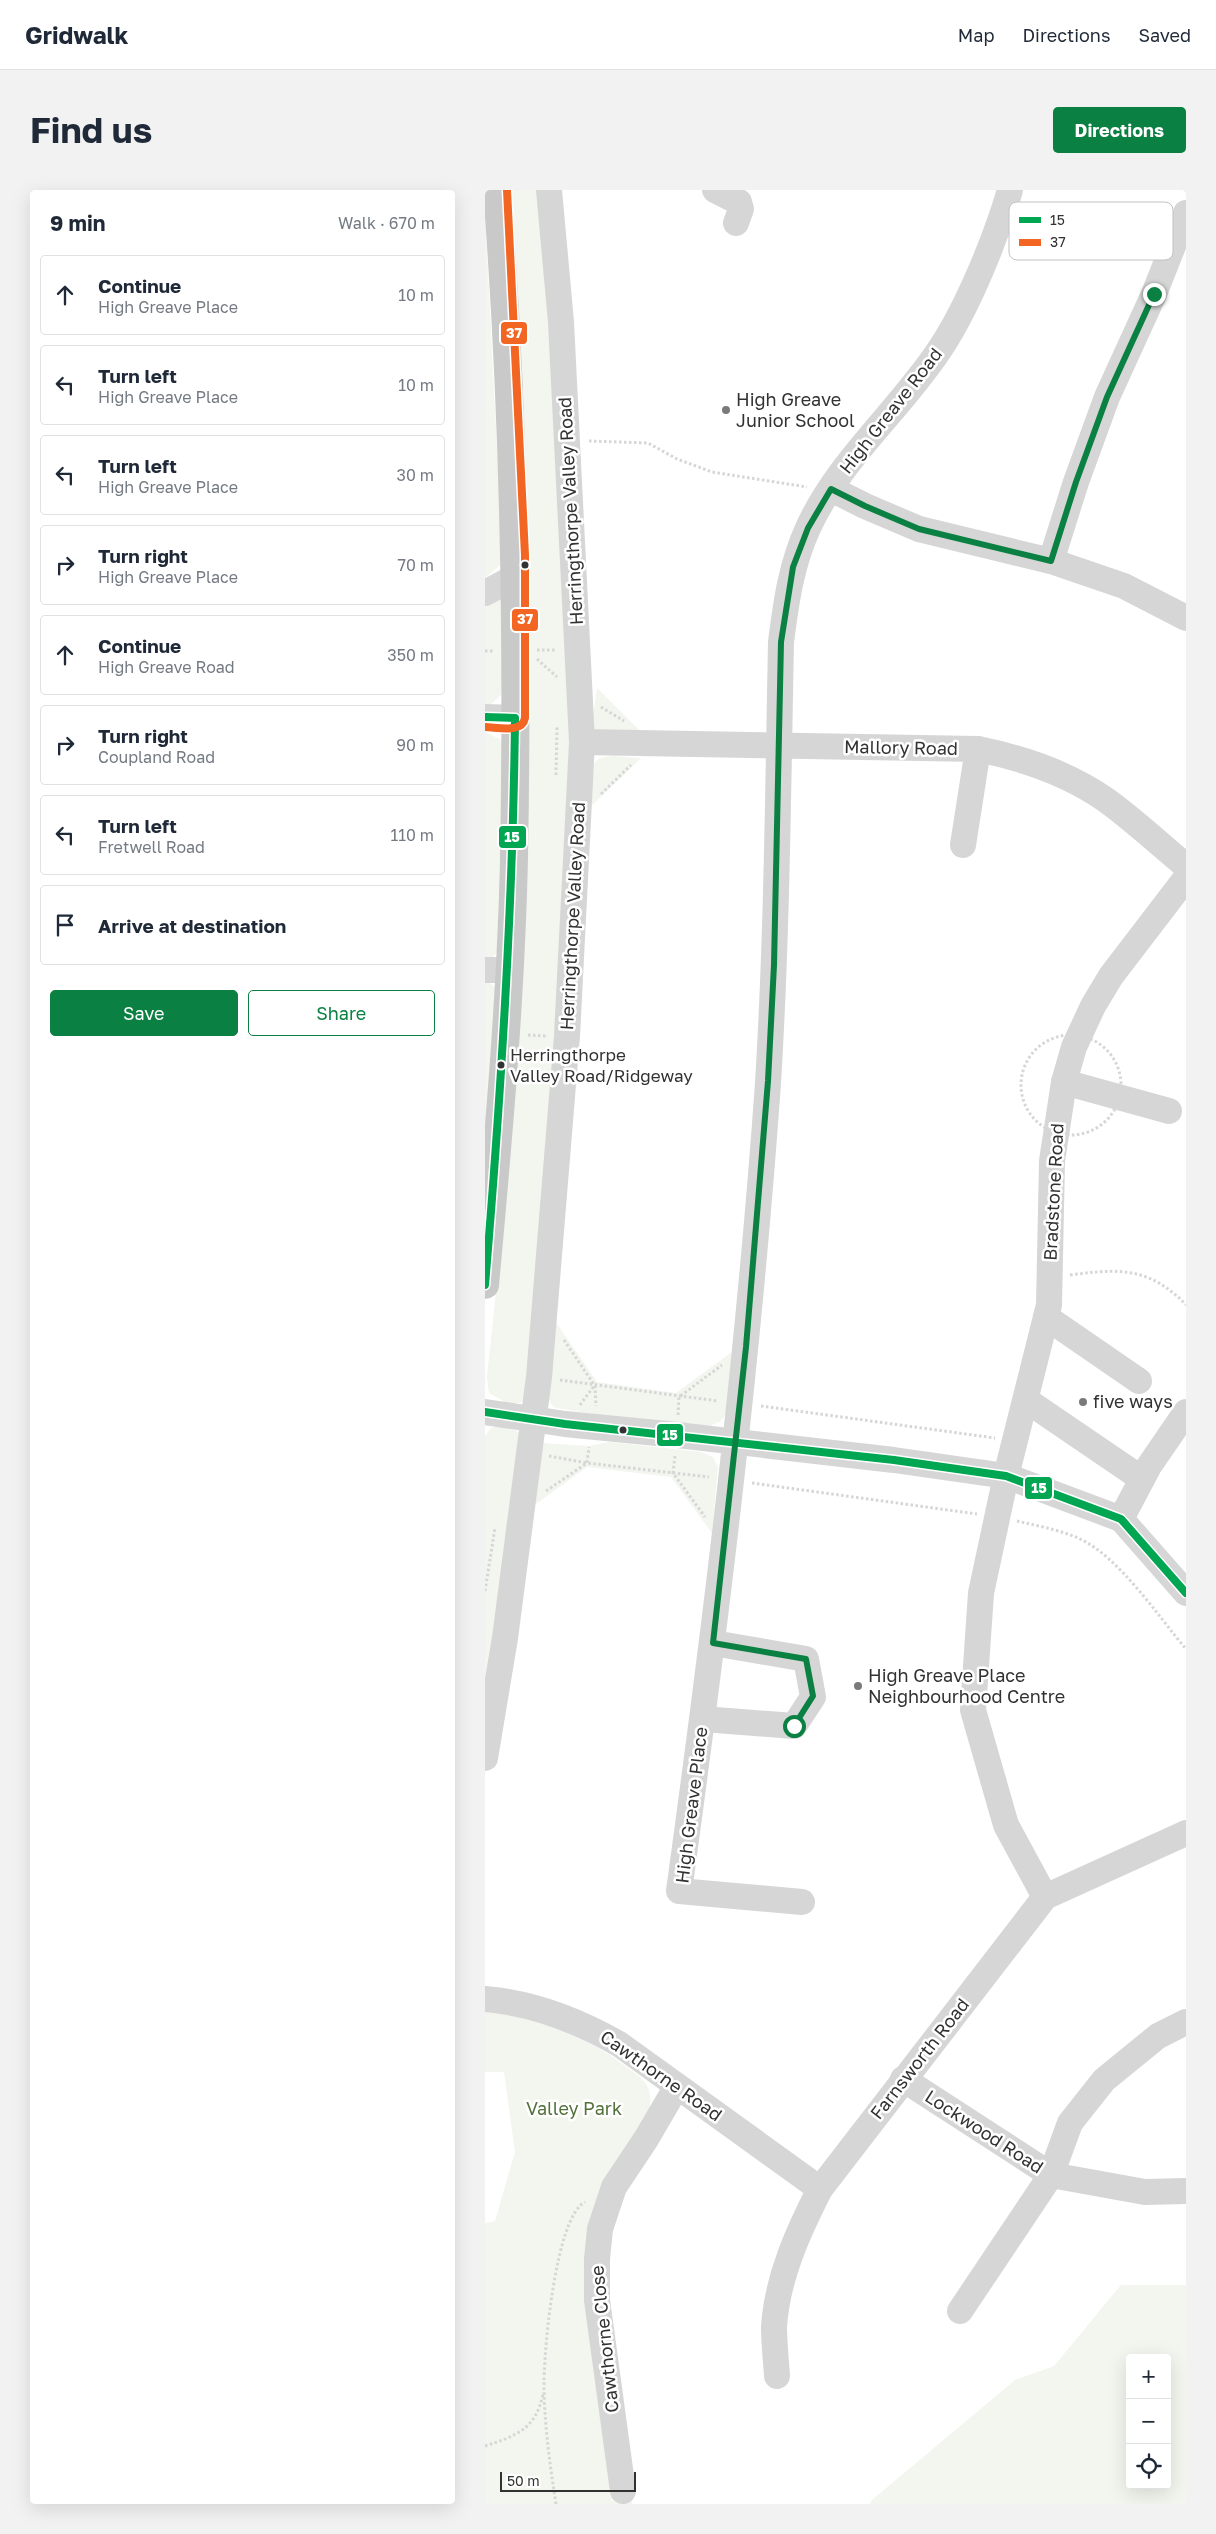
<!DOCTYPE html>
<meta charset="utf-8">
<style>
body{margin:0;font-family:"Golos Text",sans-serif;background:#f2f2f3;color:#1f2937}
.controls{position:absolute;right:15px;bottom:15px;display:grid;overflow:hidden;border-radius:5px;box-shadow:0 5px 20px #0002}
.controls button{width:45px;height:45px;display:grid;place-items:center;padding:0;border:0;border-bottom:1px solid #e0e1e3;background:#fff;color:#1f2937;font:25px sans-serif}
.scale{position:absolute;left:15px;bottom:12px;width:136px;box-sizing:border-box;padding-left:5px;border:2px solid #323232;border-top:0;font-size:14px;line-height:18px;white-space:nowrap;color:#323232;-webkit-text-stroke:4px #fff;paint-order:stroke}
.stop{position:absolute;width:15px;height:15px;margin:-11px;border:4px solid #0b8043;border-radius:50%;background:#fff}
.stop.end{background:#0b8043;border-color:#fff;box-shadow:0 1px 5px #0008}
.list{margin:0;padding:0;list-style:none}
h2{display:flex;justify-content:space-between;align-items:center;height:65px;margin:0;padding:0 20px;font-size:21px}
h2 small{font-size:16px;font-weight:400;color:#747a83}
.list li{display:grid;grid-template-columns:32px 1fr auto;gap:15px;align-items:center;box-sizing:border-box;height:80px;margin:0 10px 10px;padding:0 10px;border:1px solid #e0e1e3;border-radius:5px}
.list b{display:block;font-size:19px;white-space:nowrap}
.list p{margin:0;font-size:16px;white-space:nowrap;color:#747a83}
.list em{font-size:16px;font-style:normal;color:#747a83}
.actions{display:flex;gap:10px;padding:15px 20px}
.actions a{flex:1;padding:11px 0;border:1px solid #0b8043;border-radius:5px;text-align:center;font-size:18px;color:#0b8043}
.actions .main{background:#0b8043;color:#fff}
.icon{flex:none;width:28px;height:28px;fill:none;stroke:currentColor;stroke-width:2;stroke-linecap:round;stroke-linejoin:round}
.map{position:relative;flex:none;width:701px;height:2314px;overflow:hidden;border-radius:5px}
header{display:flex;align-items:center;gap:30px;box-sizing:border-box;height:70px;padding:0 25px;background:#fff;border-bottom:1px solid #e0e1e3}
header strong{font-size:24px}
nav{display:flex;gap:28px;margin-inline-start:auto;font-size:18px}
.intro{display:flex;align-items:center;justify-content:space-between;box-sizing:border-box;height:120px;padding:0 30px}
h1{margin:0;font-size:35px}
.button{padding:12px 22px;border-radius:5px;background:#0b8043;color:#fff;font-size:18px;font-weight:700}
main{display:flex;gap:30px;padding:0 30px}
aside{flex:1;background:#fff;border-radius:5px;box-shadow:0 5px 20px #0002}
.map>svg:first-child{display:block}
.green{fill:#f2f6ee;fill-rule:evenodd}
.lines{fill:none;stroke-linecap:round;stroke-linejoin:round}
.path{stroke:#d6d6d6;stroke-width:3;stroke-dasharray:2.5 2.5;stroke-linecap:butt}
.minor{stroke:#d6d6d6;stroke-width:26}
.major{stroke:#c9c9c9;stroke-width:28}
.bus-1-casing{stroke:#fff;stroke-width:11}
.bus-2-casing{stroke:#fff;stroke-width:11}
.bus-1{stroke:#00a651;stroke-width:8}
.bus-2{stroke:#f26522;stroke-width:8}
.route{stroke:#0b8043;stroke-width:6}
.poi-dot{fill:#7a7a7a;stroke:#fff;stroke-width:2}
.bus-dot{fill:#323232;stroke:#fff;stroke-width:2}
.labels{text-anchor:middle;stroke-width:5;stroke-linejoin:round;paint-order:stroke}
.bus-label{font-size:17px;fill:#323232;stroke:#fff;text-anchor:start}
.poi-label{font-size:18px;fill:#323232;stroke:#fff;text-anchor:start}
.street-label{font-size:18px;fill:#323232;stroke:#fff}
.park-label{font-size:18px;fill:#53713b;stroke:#fff}
.key{fill:#fff;stroke:#c2c2c2;stroke-width:1}
.key-label{font-size:14px;fill:#323232}
.line-badge{stroke:#fff;stroke-width:2}
.badge-label{font-size:14px;text-anchor:middle;font-weight:bold;fill:#fff}
</style>
<header>
<strong>Gridwalk</strong>
<nav><a>Map</a><a>Directions</a><a>Saved</a></nav>
</header>
<div class="intro"><h1>Find us</h1><a class="button">Directions</a></div>
<main>
<aside>
<h2>9 min<small>Walk · 670 m</small></h2>
<ul class="list">
<li><svg class="icon" aria-label="ahead" viewBox="0 0 24 24"><path d="M12 20V5M6 11l6-6 6 6"/></svg><div><b>Continue</b><p>High Greave Place</p></div><em>10 m</em></li>
<li><svg class="icon" aria-label="left" viewBox="0 0 24 24"><path d="M17 20v-9H6M10 6l-5 5 5 5"/></svg><div><b>Turn left</b><p>High Greave Place</p></div><em>10 m</em></li>
<li><svg class="icon" aria-label="left" viewBox="0 0 24 24"><path d="M17 20v-9H6M10 6l-5 5 5 5"/></svg><div><b>Turn left</b><p>High Greave Place</p></div><em>30 m</em></li>
<li><svg class="icon" aria-label="right" viewBox="0 0 24 24"><path d="M7 20v-9h11M14 6l5 5-5 5"/></svg><div><b>Turn right</b><p>High Greave Place</p></div><em>70 m</em></li>
<li><svg class="icon" aria-label="ahead" viewBox="0 0 24 24"><path d="M12 20V5M6 11l6-6 6 6"/></svg><div><b>Continue</b><p>High Greave Road</p></div><em>350 m</em></li>
<li><svg class="icon" aria-label="right" viewBox="0 0 24 24"><path d="M7 20v-9h11M14 6l5 5-5 5"/></svg><div><b>Turn right</b><p>Coupland Road</p></div><em>90 m</em></li>
<li><svg class="icon" aria-label="left" viewBox="0 0 24 24"><path d="M17 20v-9H6M10 6l-5 5 5 5"/></svg><div><b>Turn left</b><p>Fretwell Road</p></div><em>110 m</em></li>
<li><svg class="icon" aria-label="arrive" viewBox="0 0 24 24"><path d="M6 21V4h12l-3 4 3 4H6"/></svg><div><b>Arrive at destination</b></div></li>
</ul>
<div class="actions"><a class="main">Save</a><a>Share</a></div>
</aside>
<div class="map">
<svg width="701" height="2314" viewBox="0 0 701 2314">
<rect width="100%" height="100%" fill="#fff"/>
<g class="green">
<path d="M18 0H57L88 526 75 797 43 1205 35 1213H22L4 1203 2 1187 18 1035Z"/>
<path d="M0 22 17 358 15 375 0 388Z"/>
<path d="M18 405 19 484 16 505 6 514 0 515V413Z"/>
<path d="M112 498 157 543 111 541 107 534Z"/>
<path d="M0 542 15 549 18 556 12 762 6 769 0 771Z"/>
<path d="M126 566 156 568 102 620 110 572 115 568Z"/>
<path d="M0 790 9 796 13 805 0 959Z"/>
<path d="M68 1128 112 1192 191 1203 247 1162 241 1225 234 1232 222 1237 116 1225 71 1218 66 1214 62 1206Z"/>
<path d="M16 1235 30 1240 37 1245 0 1501V1246L6 1238Z"/>
<path d="M125 1252 216 1262 228 1267 233 1277 227 1343 186 1287 102 1277 48 1316 58 1253 103 1256Z"/>
<path d="M0 1820C52 1828 98 1844 140 1876 150 1883 160 1889 164 1900 166 1905 165 1913 165 1919L104 2105 127 2311 146 2307 147 2314H0V2033L10 2031 30 1962 19 1882H0Z"/>
<path d="M636 2095H701V2314H385L387 2310 530 2190 569 2176ZM645 2168H682V2295H645Z"/>
</g>
<g class="lines">
<g class="path">
<path d="M104 251 163 253 192 269 227 282 322 297"/>
<path d="M52 460H71"/>
<path d="M0 461H8"/>
<path d="M52 469 72 487"/>
<path d="M116 517 139 531"/>
<path d="M71 585 72 536"/>
<path d="M116 604 146 575"/>
<path d="M43 845 62 846"/>
<circle cx="586" cy="895" r="50"/>
<path d="M585 1085C624 1080 655 1076 687 1102 692 1106 697 1110 701 1115"/>
<path d="M79 1150 110 1196 111 1216"/>
<path d="M75 1190 233 1211"/>
<path d="M95 1215 109 1196"/>
<path d="M276 1216 510 1248"/>
<path d="M193 1225 194 1207 237 1175"/>
<path d="M64 1266 102 1273 224 1287"/>
<path d="M190 1266 188 1283 220 1327"/>
<path d="M267 1293 492 1324"/>
<path d="M61 1301 102 1273 104 1257"/>
<path d="M532 1331C553 1336 576 1340 595 1349 634 1367 673 1426 701 1459"/>
<path d="M0 1401 10 1338"/>
<path d="M0 2256C31 2246 51 2239 58 2204"/>
<path d="M71 2314C65 2276 60 2239 59 2201 58 2166 70 2027 100 2012"/>
</g>
<g class="minor">
<path d="M230 0 254 12 256 19 251 33"/>
<path d="M346 299 380 316 434 339 566 371 639 396 701 428"/>
<path d="M566 371 591 292 622 207 669 104 701 23"/>
<path d="M0 403 30 387"/>
<path d="M0 527 30 528"/>
<path d="M97 552 493 559C537 568 584 584 621 610 649 630 674 654 701 676"/>
<path d="M478 655 493 559"/>
<path d="M0 780H24"/>
<path d="M579 892 684 921"/>
<path d="M561 1127 654 1191"/>
<path d="M541 1210 657 1289"/>
<path d="M0 1222 80 1234 192 1245 409 1270 521 1286 636 1329 701 1403"/>
<path d="M636 1329 664 1276 701 1222"/>
<path d="M218 1529 309 1536 328 1507 321 1469 228 1453"/>
<path d="M0 1568 20 1448 54 1187 82 846 97 552 76 132 64 0"/>
<path d="M560 1707 521 1635 488 1520 496 1403 521 1286 564 1115 567 971 579 892 589 857 608 816 626 786 701 688"/>
<path d="M317 1712 194 1701C231 1432 264 1163 283 893 292 746 293 599 296 452 301 413 306 375 323 338 354 270 414 221 455 159 483 117 511 48 525 0"/>
<path d="M0 1809C49 1813 92 1830 134 1854L335 1999"/>
<path d="M418 1889 566 1985 660 2002 701 2001"/>
<path d="M475 2121 566 1985 585 1933 619 1890 673 1846 701 1832"/>
<path d="M292 2186C291 2170 289 2153 289 2137 292 2088 313 2042 335 1999L560 1707 701 1643"/>
<path d="M138 2301 112 2110V2069L115 2039 129 1997 161 1949 192 1896"/>
</g>
<path class="major" d="M0 1095C13 953 26 809 29 666 33 444 29 221 12 0"/>
<g class="bus-1-casing">
<g id="bus-1">
<path d="M0 527 30 528C28 718 16 906 0 1095"/>
<path d="M0 1222 80 1234 409 1270 521 1286 636 1329 701 1403"/>
</g>
</g>
<g class="bus-2-casing">
<path id="bus-2" d="M0 537C12 537 37 544 40 528V365L22 0"/>
</g>
<use href="#bus-1" class="bus-1"/>
<use href="#bus-2" class="bus-2"/>
</g>
<g class="lines">
<path class="route" d="M309 1536 328 1506 321 1469 228 1453 261 1157 283 891 289 775 296 452 308 377 323 338 346 299 380 316 434 339 566 371 591 292 622 207 669 104"/>
</g>
<g class="poi-dot">
<circle cx="241" cy="220" r="5"/>
<circle cx="598" cy="1212" r="5"/>
<circle cx="373" cy="1496" r="5"/>
</g>
<g class="bus-dot">
<circle cx="40" cy="375" r="4.5"/>
<circle cx="16" cy="875" r="4.5"/>
<circle cx="138" cy="1240" r="4.5"/>
</g>
<g class="labels">
<g class="bus-label">
<text x="25" y="871">Herringthorpe<tspan x="25" dy="21">Valley Road/Ridgeway</tspan></text>
</g>
<g class="poi-label">
<text x="251" y="216">High Greave<tspan x="251" dy="21">Junior School</tspan></text>
<text x="608" y="1218">five ways</text>
<text x="383" y="1492">High Greave Place<tspan x="383" dy="21">Neighbourhood Centre</tspan></text>
</g>
<g class="street-label">
<text transform="translate(406 221) rotate(-52)" y="6">High Greave Road</text>
<text transform="translate(86 321) rotate(-93)" y="6">Herringthorpe Valley Road</text>
<text transform="translate(416 558) rotate(1)" y="6">Mallory Road</text>
<text transform="translate(88 726) rotate(-87)" y="6">Herringthorpe Valley Road</text>
<text transform="translate(569 1002) rotate(-87)" y="6">Bradstone Road</text>
<text transform="translate(207 1615) rotate(-83)" y="6">High Greave Place</text>
<text transform="translate(435 1869) rotate(-52)" y="6">Farnsworth Road</text>
<text transform="translate(176 1886) rotate(35)" y="6">Cawthorne Road</text>
<text transform="translate(499 1942) rotate(33)" y="6">Lockwood Road</text>
<text transform="translate(120 2149) rotate(-96)" y="6">Cawthorne Close</text>
</g>
<g class="park-label">
<text x="89" y="1925">Valley Park</text>
</g>
</g>
<rect x="524" y="12" width="164" height="58" rx="8" class="key"/>
<rect x="534" y="27" width="22" height="6" fill="#00a651"/>
<rect x="534" y="49" width="22" height="7" fill="#f26522"/>
<g class="key-label">
<text x="565" y="35">15</text>
<text x="565" y="57">37</text>
</g>
<g class="line-badge">
<rect x="15" y="131" width="28" height="24" rx="5" fill="#f26522"/>
<rect x="26" y="418" width="28" height="24" rx="5" fill="#f26522"/>
<rect x="13" y="635" width="29" height="24" rx="5" fill="#00a651"/>
<rect x="171" y="1233" width="28" height="24" rx="5" fill="#00a651"/>
<rect x="539" y="1286" width="29" height="24" rx="5" fill="#00a651"/>
</g>
<g class="badge-label">
<text x="29" y="148">37</text>
<text x="40" y="434">37</text>
<text x="27" y="652">15</text>
<text x="185" y="1250">15</text>
<text x="554" y="1303">15</text>
</g>
</svg>
<div class="controls">
<button>+</button>
<button>−</button>
<button><svg class="icon" aria-label="locate" viewBox="0 0 24 24"><circle cx="12" cy="12" r="6"/><path d="M12 2v4M12 18v4M2 12h4M18 12h4"/></svg></button>
</div>
<div class="scale">50 m</div>
<div class="stop" style="left:309px;top:1536px"></div>
<div class="stop end" style="left:669px;top:104px"></div>
</div>
</main>
